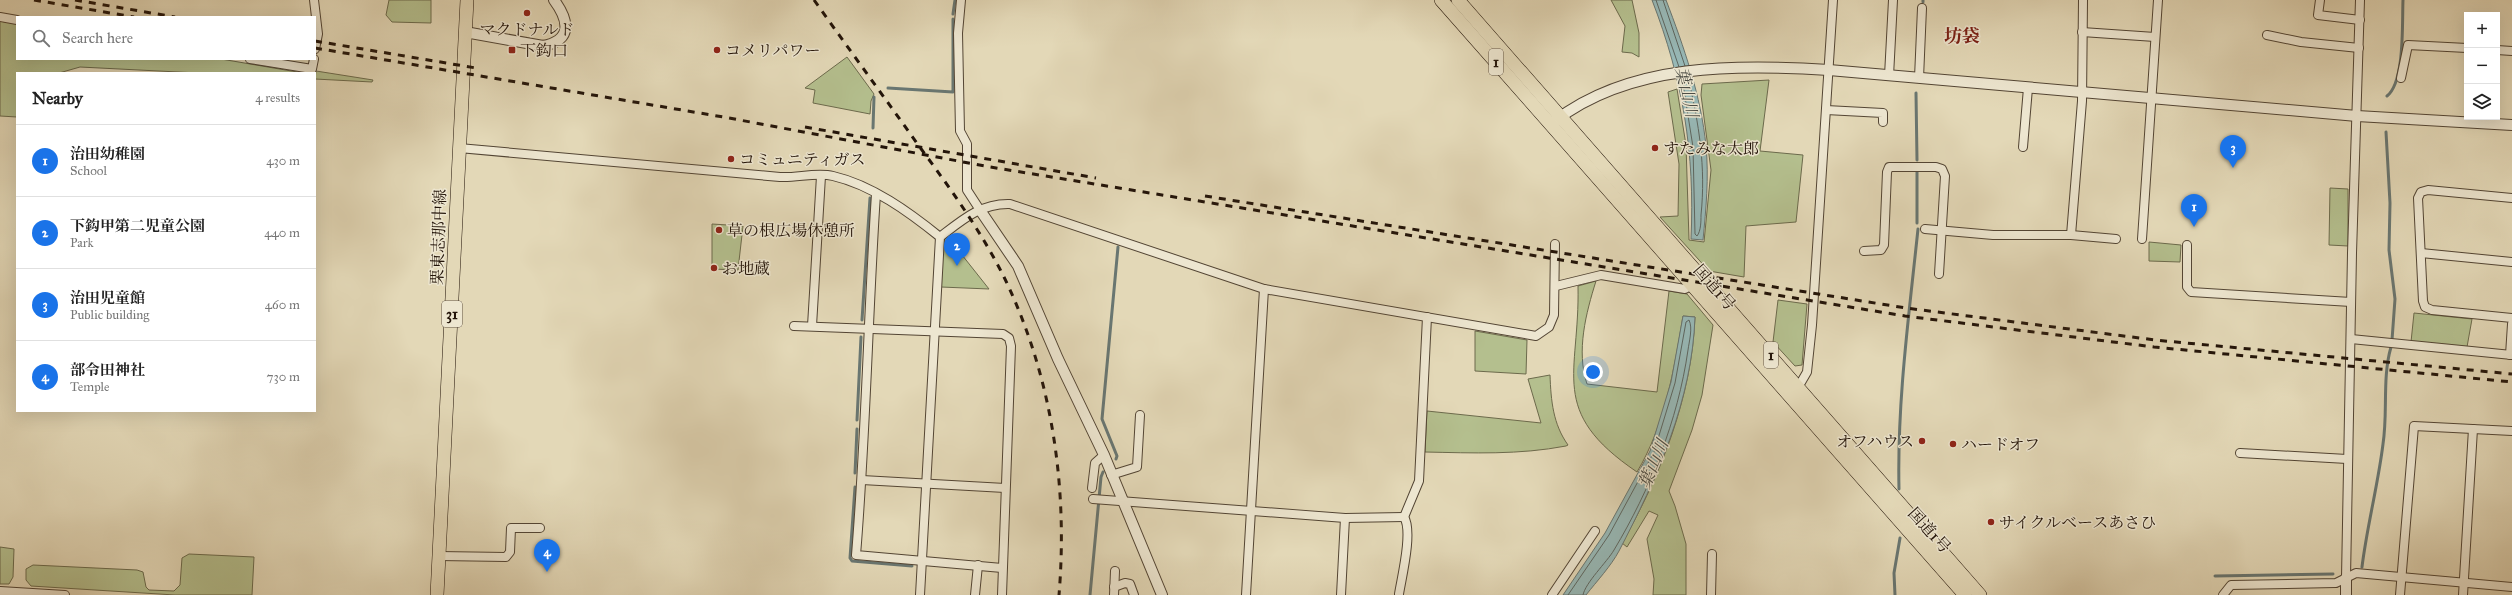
<!DOCTYPE html>
<meta charset="utf-8">
<style>
body{margin:0;font-family:"IM FELL Great Primer","Noto Serif JP",serif;background:#f6f6f6;color:#222}
.controls{position:absolute;right:12px;top:12px;display:grid;overflow:hidden;border-radius:0px;box-shadow:0 4px 16px #0002}
.controls button{width:36px;height:36px;display:grid;place-items:center;padding:0;border:0;border-bottom:1px solid #e0e0e0;background:#fff;color:#222;font:20px sans-serif}
.you{position:absolute;left:1593px;top:372px;width:14px;height:14px;margin:-10px;border:3px solid #fff;border-radius:50%;background:#1a73e8;box-shadow:0 0 0 6px #1a73e833}
.badge{display:grid;place-items:center;width:26px;height:26px;border-radius:50%;background:#1a73e8;color:#fff;font-size:13px;font-weight:700}
.pin{position:absolute;translate:-50% -33px;filter:drop-shadow(0 1px 2px #0008)}
.pin::after{content:'';position:absolute;top:21px;width:14px;height:12px;background:inherit;clip-path:polygon(0 0,100% 0,50% 100%)}
.list{margin:0;padding:0;list-style:none}
h2{display:flex;justify-content:space-between;align-items:center;height:52px;margin:0;padding:0 16px;font-size:17px}
h2 small{font-size:13px;font-weight:400;color:#767676}
.list li{display:grid;grid-template-columns:26px 1fr auto;gap:12px;align-items:center;box-sizing:border-box;height:72px;padding:0 16px;border-top:1px solid #e0e0e0}
.list b{display:block;font-size:15px;white-space:nowrap}
.list p{margin:0;font-size:13px;white-space:nowrap;color:#767676}
.list em{font-size:13px;font-style:normal;color:#767676}
.icon{flex:none;width:22px;height:22px;fill:none;stroke:currentColor;stroke-width:2;stroke-linecap:round;stroke-linejoin:round}
.map{position:relative;flex:none;width:2512px;height:595px;overflow:hidden}
.search{position:absolute;background:#fff;box-shadow:0 4px 16px #0002;left:16px;top:16px;width:300px;height:44px;display:flex;align-items:center;gap:10px;box-sizing:border-box;padding:0 14px;border-radius:0px;color:#767676;font-size:15px}
.panel{position:absolute;background:#fff;box-shadow:0 4px 16px #0002;left:16px;top:72px;width:300px;height:340px;border-radius:0px}
.map>svg:first-child{display:block}
.green{fill:#b4bf8e;stroke:#6c6a4c}
.water{fill:#97b8b6;stroke:#697671}
.lines{fill:none;stroke-linecap:round;stroke-linejoin:round}
.shore{stroke:#5d6660;stroke-width:1}
.stream{stroke:#697671;stroke-width:3}
.minor-casing{stroke:#534534;stroke-width:10}
.tertiary-casing{stroke:#534534;stroke-width:12}
.primary-casing{stroke:#231409;stroke-width:14}
.trunk-casing{stroke:#231409;stroke-width:14}
.minor{stroke:#ede6d0;stroke-width:8}
.tertiary{stroke:#ede6d0;stroke-width:10}
.primary{stroke:#e3d8b7;stroke-width:13}
.trunk{stroke:#e3d8b7;stroke-width:13}
.rail{stroke:#231409;stroke-width:3;stroke-dasharray:7 7;stroke-linecap:butt}
.poi-dot{fill:#8f2418;stroke:#ede6d0;stroke-width:1.5}
.labels{text-anchor:middle;stroke-width:3;stroke-linejoin:round;paint-order:stroke}
.shield{fill:#ede6d0;stroke:#605345;stroke-width:1}
.shield-label{font-size:15px;font-weight:bold;fill:#231409}
.poi-label{font-size:16px;fill:#231409;stroke:#ede6d0;text-anchor:start}
.street-label{font-size:16px;fill:#231409;stroke:#ede6d0}
.water-label{font-size:17px;font-style:italic;fill:#4c4d46;stroke:#ede6d0}
.quarter-label{font-size:18px;font-weight:bold;fill:#7a1f14;stroke:#ede6d0}
</style>
<div class="map">
<svg width="2512" height="595" viewBox="0 0 2512 595">
<rect width="100%" height="100%" fill="#e3d8b7"/>
<filter id="stains"><feTurbulence type="fractalNoise" baseFrequency=".005" numOctaves="4"/><feColorMatrix values="0 0 0 0 .2 0 0 0 0 .09 0 0 0 0 .02 0 0 0 .5 -.17"/></filter>
<radialGradient id="worn" r=".72"><stop offset=".6" stop-color="#630" stop-opacity="0"/><stop offset="1" stop-color="#630" stop-opacity=".3"/></radialGradient>
<g class="green">
<path d="M389 0H431V23L392 22 386 15Z"/>
<path d="M1611 0H1632L1639 33V57L1632 53 1622 52 1625 26Z"/>
<path d="M0 21 17 24V59H221L303 73H198L80 67 59 73H17V117L0 116Z"/>
<path d="M847 57 874 94 871 101 870 114 813 103 815 90 805 88Z"/>
<path d="M316 71 373 80 372 82 315 79Z"/>
<path d="M1769 80 1760 151 1803 155 1796 222 1746 226 1744 277 1709 271 1660 217 1678 216 1679 164 1668 92 1677 89 1686 145 1689 240 1704 242 1711 170 1701 95 1702 84Z"/>
<path d="M2330 188 2348 189V246L2329 245Z"/>
<path d="M712 224 743 226 738 270 712 269Z"/>
<path d="M947 236 989 289 941 287 942 242Z"/>
<path d="M2149 242 2181 245 2180 262 2149 261Z"/>
<path d="M1596 281C1586 313 1576 351 1587 384L1657 392 1669 291 1687 294 1713 325 1702 395 1692 430 1669 491 1675 506 1686 544V595H1653L1654 579 1647 539 1658 515 1649 511 1627 547 1622 543C1661 475 1692 396 1695 317L1683 316C1674 370 1665 425 1637 472 1547 411 1580 375 1578 286Z"/>
<path d="M1778 300 1807 304 1802 365 1795 366 1773 342Z"/>
<path d="M2414 313 2472 319 2467 347 2411 342Z"/>
<path d="M1475 331 1527 340 1526 374 1475 371Z"/>
<path d="M1550 375C1551 401 1553 424 1568 445L1566 446C1519 455 1473 453 1425 452L1427 411 1541 423 1528 379Z"/>
<path d="M0 547 14 549 13 577 9 584H0Z"/>
<path d="M189 554 254 557 252 595H175L31 586 26 580V569L33 565 137 570 143 572 146 587 149 590 174 591 180 585 182 558Z"/>
</g>
<g class="water">
<path d="M1652 0H1666C1684 47 1701 96 1706 146 1709 178 1706 209 1703 240L1691 239C1695 153 1683 80 1652 0Z"/>
<path d="M1683 316 1695 317C1692 401 1657 478 1619 551 1611 566 1597 581 1586 595H1563L1605 533 1650 451 1671 382Z"/>
</g>
<g class="lines">
<g class="shore">
<path d="M1656 0 1679 67"/>
<path d="M1663 0 1685 66"/>
<path d="M1682 78 1693 147 1695 234 1697 236C1701 231 1701 221 1701 215 1706 167 1699 124 1688 77"/>
<path d="M1568 595 1609 535 1654 452 1675 383 1686 322 1689 320C1693 328 1689 342 1688 350 1678 420 1650 490 1614 550 1607 562 1585 583 1583 595"/>
</g>
<g class="stream">
<path d="M1923 2V0"/>
<path d="M953 14 955 0"/>
<path d="M888 88 953 92V19"/>
<path d="M1916 93 1917 160"/>
<path d="M2387 96C2405 82 2402 23 2403 0"/>
<path d="M873 128 874 97"/>
<path d="M2386 132 2390 203 2389 250 2395 299 2392 340"/>
<path d="M1917 172V223"/>
<path d="M862 320 870 198"/>
<path d="M857 420 861 337"/>
<path d="M1116 459 1117 456 1102 419 1118 247"/>
<path d="M855 473 857 429"/>
<path d="M855 487 850 558 852 561 912 566"/>
<path d="M1899 489C1897 402 1909 315 1918 229"/>
<path d="M2362 567C2367 526 2378 485 2383 444 2388 412 2382 378 2391 347"/>
<path d="M2215 576 2333 574"/>
<path d="M1090 595 1101 477 1103 472"/>
<path d="M1895 595 1894 573 1900 538"/>
</g>
<g class="minor-casing">
<g id="minor">
<path d="M314 0 318 34 315 49"/>
<path d="M961 0 958 33 960 131 967 144V190L980 210"/>
<path d="M2320 0 2318 15 2360 20"/>
<path d="M0 17 17 20"/>
<path d="M2082 32 2155 37"/>
<path d="M2267 35 2301 42 2359 48"/>
<path d="M2497 50 2512 51"/>
<path d="M250 59 312 69 314 59"/>
<path d="M1889 76 1893 0"/>
<path d="M1919 78 1922 8"/>
<path d="M2401 78 2408 45 2467 48"/>
<path d="M1826 110 1883 113V122"/>
<path d="M2023 147 2028 88"/>
<path d="M459 148 780 177C797 178 817 172 833 176 872 185 909 212 940 237"/>
<path d="M876 194C868 314 866 435 856 555L1002 568"/>
<path d="M2512 198 2428 190 2421 192 2418 198 2423 301 2425 307 2432 310 2512 318"/>
<path d="M1925 229 1993 235H2071L2082 101 2083 0"/>
<path d="M2071 235 2116 239"/>
<path d="M2142 239 2158 0"/>
<path d="M2187 245V287L2191 292 2351 302"/>
<path d="M1864 251 1881 250 1884 245 1887 172 1889 167H1936L1942 169 1945 176 1939 274"/>
<path d="M2421 253 2512 262"/>
<path d="M1556 286 1601 275 1685 289 1691 286"/>
<path d="M794 326 1003 334 1009 338 1011 346 1002 595"/>
<path d="M812 326 821 176"/>
<path d="M2351 339 2512 355"/>
<path d="M2510 355 2512 324"/>
<path d="M1796 391 1807 372 1812 325 1833 0"/>
<path d="M2240 453 2347 459"/>
<path d="M1111 475 1137 467 1140 415"/>
<path d="M862 480 1005 488"/>
<path d="M1092 488 1095 463 1104 455"/>
<path d="M1093 499 1345 518 1404 517"/>
<path d="M1404 517 1419 481 1427 317"/>
<path d="M439 556 506 557 510 552 511 528H540"/>
<path d="M2346 578 2352 253 2360 0"/>
<path d="M1114 587 1125 583 1130 584 1134 595"/>
<path d="M0 591 65 595"/>
<path d="M1399 594C1402 576 1413 531 1404 517"/>
<path d="M920 595 940 237C962 220 981 203 1010 204L1264 289 1536 336 1549 327 1554 315 1555 244"/>
<path d="M975 595 978 565"/>
<path d="M1114 595 1115 571"/>
<path d="M1246 595 1264 289"/>
<path d="M1341 595 1345 518"/>
<path d="M1552 595 1595 531"/>
<path d="M1711 595 1712 554"/>
<path d="M2223 595 2231 585 2336 583 2356 573 2512 587"/>
<path d="M2400 595 2414 426 2512 431"/>
<path d="M2463 595 2473 429"/>
</g>
</g>
<g class="tertiary-casing">
<g id="tertiary">
<path d="M465 32 543 46C574 40 568 19 554 0"/>
<path d="M1555 121C1630 63 1738 64 1829 70L2357 116 2512 125"/>
<path d="M980 210 1018 266 1058 359 1104 455 1162 595"/>
<path d="M2346 595V578"/>
</g>
</g>
<g class="primary-casing">
<path id="primary" d="M437 595 467 0"/>
</g>
<g class="trunk-casing">
<g id="trunk">
<path d="M1441 0 1965 595"/>
<path d="M1458 0 1980 595"/>
</g>
</g>
<use href="#minor" class="minor"/>
<use href="#tertiary" class="tertiary"/>
<use href="#primary" class="primary"/>
<use href="#trunk" class="trunk"/>
<g class="rail">
<path d="M34 0 134 17"/>
<path d="M75 0 175 17"/>
<path d="M814 0C849 49 884 97 919 146 950 188 981 231 1004 277 1052 376 1068 486 1059 595"/>
<path d="M315 41 476 68"/>
<path d="M315 48 729 118 990 167 1905 316 2154 347 2512 382"/>
<path d="M805 127 1096 178"/>
<path d="M1205 196 1906 308 2155 340 2512 374"/>
</g>
</g>
<g class="poi-dot">
<circle cx="527" cy="13" r="4"/>
<rect x="508" y="46" width="8" height="8" rx="2"/>
<circle cx="717" cy="50" r="4"/>
<circle cx="1655" cy="148" r="4"/>
<circle cx="731" cy="159" r="4"/>
<circle cx="719" cy="230" r="4"/>
<circle cx="714" cy="268" r="4"/>
<circle cx="1922" cy="441" r="4"/>
<circle cx="1953" cy="444" r="4"/>
<circle cx="1991" cy="522" r="4"/>
</g>
<g class="labels">
<g class="shield">
<rect x="1489" y="49" width="14" height="26" rx="3"/>
<rect x="442" y="301" width="20" height="26" rx="3"/>
<rect x="1764" y="342" width="14" height="26" rx="3"/>
</g>
<g class="shield-label">
<text x="1496" y="67">1</text>
<text x="452" y="319">31</text>
<text x="1771" y="360">1</text>
</g>
<g class="poi-label">
<text x="527" y="35" text-anchor="middle">マクドナルド</text>
<text x="520" y="56">下鈎口</text>
<text x="725" y="56">コメリパワー</text>
<text x="1663" y="154">すたみな太郎</text>
<text x="739" y="165">コミュニティガス</text>
<text x="727" y="236">草の根広場休憩所</text>
<text x="722" y="274">お地蔵</text>
<text x="1914" y="447" text-anchor="end">オフハウス</text>
<text x="1961" y="450">ハードオフ</text>
<text x="1999" y="528">サイクルベースあさひ</text>
</g>
<g class="street-label">
<text transform="translate(438 237) rotate(-88)" y="6">栗東志那中線</text>
<text transform="translate(1715 287) rotate(49)" y="6">国道1号</text>
<text transform="translate(1930 530) rotate(48)" y="6">国道1号</text>
</g>
<g class="water-label">
<text transform="translate(1687 92) rotate(77)" y="6">葉山川</text>
<text transform="translate(1653 464) rotate(-67)" y="6">葉山川</text>
</g>
<g class="quarter-label">
<text x="1962" y="42">坊袋</text>
</g>
</g>
<rect width="100%" height="100%" filter="url(#stains)"/>
<rect width="100%" height="100%" fill="url(#worn)"/>
</svg>
<div class="controls">
<button>+</button>
<button>−</button>
<button><svg class="icon" aria-label="layers" viewBox="0 0 24 24"><path d="M12 4l9 5-9 5-9-5zM3 14l9 5 9-5"/></svg></button>
</div>
<div class="you"></div>
<div class="pin badge" style="left:2194px;top:227px">1</div>
<div class="pin badge" style="left:957px;top:266px">2</div>
<div class="pin badge" style="left:2233px;top:168px">3</div>
<div class="pin badge" style="left:547px;top:572px">4</div>
<div class="search"><svg class="icon" aria-label="search" viewBox="0 0 24 24"><circle cx="10" cy="10" r="6"/><path d="M15 15l6 6"/></svg>Search here</div>
<section class="panel">
<h2>Nearby<small>4 results</small></h2>
<ul class="list">
<li><span class="badge">1</span><div><b>治田幼稚園</b><p>School</p></div><em>430 m</em></li>
<li><span class="badge">2</span><div><b>下鈎甲第二児童公園</b><p>Park</p></div><em>440 m</em></li>
<li><span class="badge">3</span><div><b>治田児童館</b><p>Public building</p></div><em>460 m</em></li>
<li><span class="badge">4</span><div><b>部令田神社</b><p>Temple</p></div><em>730 m</em></li>
</ul>
</section>
</div>
